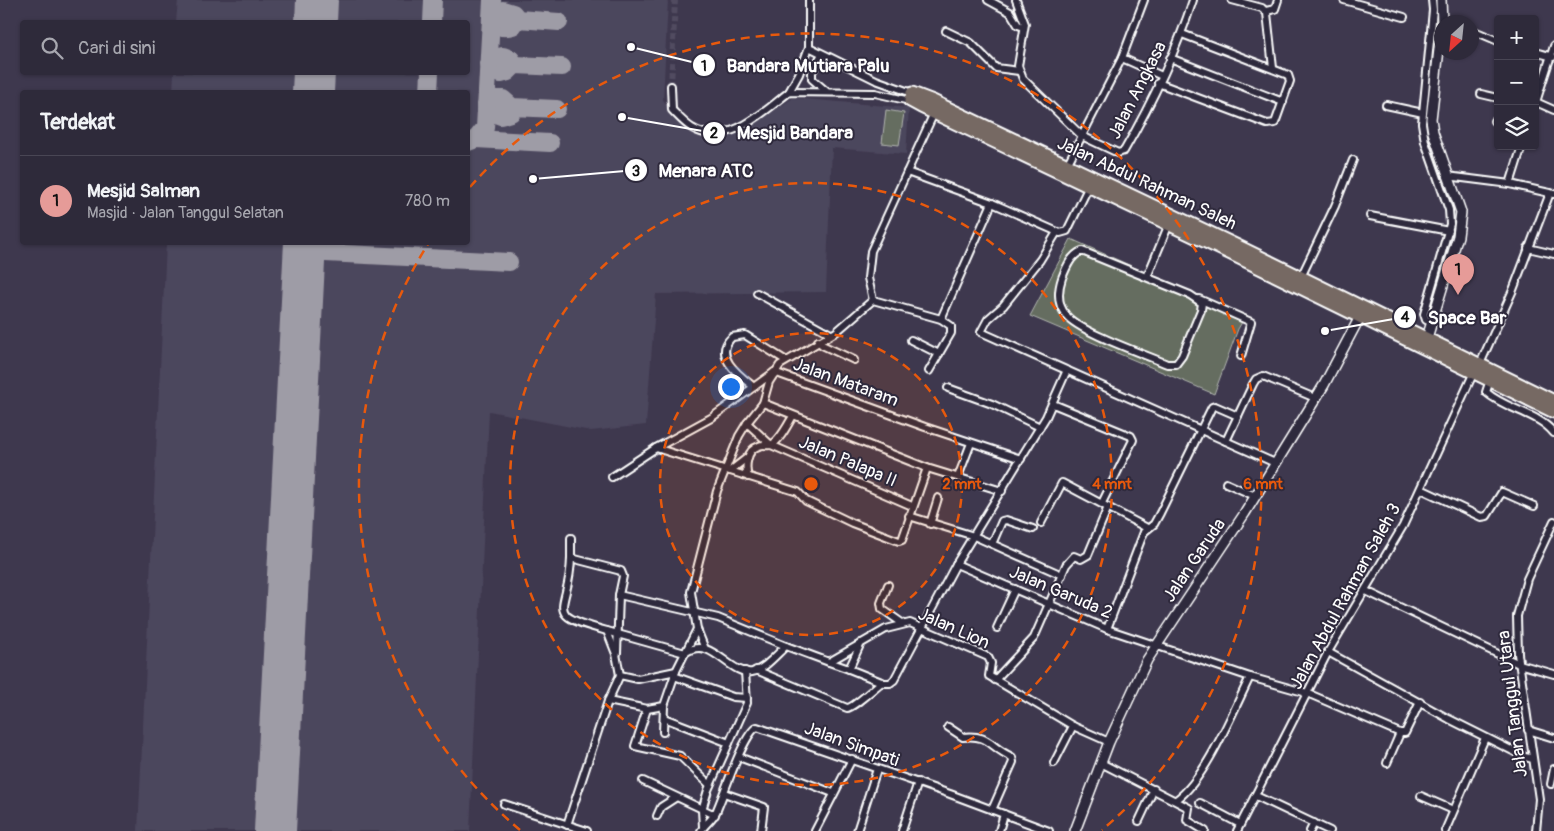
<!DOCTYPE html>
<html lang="id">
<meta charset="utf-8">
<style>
body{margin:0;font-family:Pangolin,sans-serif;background:#3a3645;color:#f1f3f6}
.controls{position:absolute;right:15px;top:15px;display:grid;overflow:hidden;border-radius:5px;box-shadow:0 1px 4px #0004}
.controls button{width:45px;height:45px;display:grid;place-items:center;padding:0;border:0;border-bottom:1px solid #494654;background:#2e2a3a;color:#f1f3f6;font:25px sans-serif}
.compass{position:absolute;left:1434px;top:15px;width:45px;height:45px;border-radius:50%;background:#2e2a3a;box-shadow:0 1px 4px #0004;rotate:207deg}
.you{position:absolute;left:730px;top:386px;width:18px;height:18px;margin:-12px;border:4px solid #fff;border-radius:50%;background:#1a73e8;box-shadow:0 0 0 8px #1a73e833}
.badge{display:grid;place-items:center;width:32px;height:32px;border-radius:50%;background:#e69b98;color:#111;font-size:16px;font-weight:700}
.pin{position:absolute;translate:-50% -41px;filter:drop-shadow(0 1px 2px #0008)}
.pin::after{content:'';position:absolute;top:26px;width:18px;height:15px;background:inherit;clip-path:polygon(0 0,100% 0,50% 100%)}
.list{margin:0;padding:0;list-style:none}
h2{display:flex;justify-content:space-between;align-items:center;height:65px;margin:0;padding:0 20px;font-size:21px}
h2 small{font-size:16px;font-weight:400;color:#a7a7af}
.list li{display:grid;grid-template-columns:32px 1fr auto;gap:15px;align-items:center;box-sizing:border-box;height:90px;padding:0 20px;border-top:1px solid #494654}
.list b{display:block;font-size:19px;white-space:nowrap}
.list p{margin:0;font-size:16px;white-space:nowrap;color:#a7a7af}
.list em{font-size:16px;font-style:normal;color:#a7a7af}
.icon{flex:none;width:28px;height:28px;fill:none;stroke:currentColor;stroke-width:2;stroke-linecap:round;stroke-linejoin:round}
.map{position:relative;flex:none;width:1554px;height:831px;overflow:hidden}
.search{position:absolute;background:#2e2a3a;box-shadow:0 1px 4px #0004;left:20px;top:20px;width:450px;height:55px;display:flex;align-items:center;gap:12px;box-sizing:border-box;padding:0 18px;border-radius:5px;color:#a7a7af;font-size:19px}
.panel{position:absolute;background:#2e2a3a;box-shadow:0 1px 4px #0004;left:20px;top:90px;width:450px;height:155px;border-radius:5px}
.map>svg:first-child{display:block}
.built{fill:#4c465d}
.green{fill:#656d61;stroke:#b2b6b0}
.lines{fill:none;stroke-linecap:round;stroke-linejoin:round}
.taxiway{stroke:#9e9ca6;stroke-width:18}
.runway{stroke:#9e9ca6;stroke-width:42}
.street-tunnel{stroke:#514c60;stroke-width:6;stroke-dasharray:6 3;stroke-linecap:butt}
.street-casing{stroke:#fff;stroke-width:10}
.secondary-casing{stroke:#fff;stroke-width:12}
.highway-casing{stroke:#fff;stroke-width:15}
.street{stroke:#2f2a3d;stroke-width:6}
.secondary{stroke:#2f2a3d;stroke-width:9}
.highway{stroke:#766964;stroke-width:11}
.ring{fill:none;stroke:#e8590c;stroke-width:2.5;stroke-dasharray:9 6}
.labels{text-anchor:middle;stroke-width:4;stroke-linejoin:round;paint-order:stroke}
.street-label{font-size:18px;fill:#fff;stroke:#2f2a3d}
.centre{fill:#e8590c;stroke:#2f2a3d;stroke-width:2.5}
.ring-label{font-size:15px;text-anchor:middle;font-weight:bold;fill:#e8590c;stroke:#2f2a3d;stroke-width:4;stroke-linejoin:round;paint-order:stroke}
.leader{fill:none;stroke:#fff;stroke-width:2}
.callout-dot{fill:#fff;stroke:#2f2a3d;stroke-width:2}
.mark-label{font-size:15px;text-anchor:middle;font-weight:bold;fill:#111}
.callout-label{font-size:19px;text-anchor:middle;font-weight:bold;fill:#fff;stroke:#2f2a3d;stroke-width:4;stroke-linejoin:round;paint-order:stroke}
</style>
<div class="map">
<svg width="1554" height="831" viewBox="0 0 1554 831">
<rect width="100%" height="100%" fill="#3e384e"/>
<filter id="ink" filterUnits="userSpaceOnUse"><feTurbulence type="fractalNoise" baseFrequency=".02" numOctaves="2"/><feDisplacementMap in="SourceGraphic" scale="10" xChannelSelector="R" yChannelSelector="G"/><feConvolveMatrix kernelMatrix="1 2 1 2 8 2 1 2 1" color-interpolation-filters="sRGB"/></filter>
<g filter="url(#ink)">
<path class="built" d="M178 0H668L663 100 695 134 710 137 747 128 793 98 909 108 906 154 832 148 826 292 656 294 646 425 591 431 489 411 470 831H138L166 243 468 242V92H173L174 73 468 72V22H176Z"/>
<g class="green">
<path d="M886 110 904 113 899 145 882 143Z"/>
<path d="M1071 239 1245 317 1238 329 1214 394 1030 316Z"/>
</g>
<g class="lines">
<g class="taxiway">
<path d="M518 19 513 13 503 10 494 14 491 19C497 27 503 29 513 26L518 19 559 22"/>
<path d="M432 22 433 0"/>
<path d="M515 65 511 59 503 56 495 58 488 64 501 74 508 72 515 65 562 67"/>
<path d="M429 92 430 72"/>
<path d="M512 107 511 113 501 116 490 112 486 105 492 100 498 99H503L512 107 557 109"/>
<path d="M476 139 550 143"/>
<path d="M468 142 476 139 485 128 492 0"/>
<path d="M305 252 509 262"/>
</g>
<g class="runway">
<path d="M316 22 317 0"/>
<path d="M313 92 314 72"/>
<path d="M275 831 305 242"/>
</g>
<path class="street-tunnel" d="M671 86 675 0"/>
<g class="street-casing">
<g id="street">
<path d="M809 0V47L876 80 912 93"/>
<path d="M988 0 1010 12 1018 25 1024 27"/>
<path d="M1016 0 1025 24 1018 66 1023 79 1082 136 1118 153 1124 151C1151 104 1176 52 1193 0"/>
<path d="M1232 0 1262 8 1267 13 1273 68"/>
<path d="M1344 0 1404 17"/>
<path d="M1432 0 1433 10 1422 123 1425 142 1449 210 1450 224 1424 314 1426 320 1433 323"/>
<path d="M1266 11 1275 9 1278 0"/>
<path d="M1472 30 1498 41"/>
<path d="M946 31 971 43 996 68 1019 71"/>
<path d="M1535 52 1553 57"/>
<path d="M822 54 812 72V79L826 91"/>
<path d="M1122 58 1162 76"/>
<path d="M1170 58 1283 102"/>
<path d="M1158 83 1267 124 1275 123 1290 81 1288 75 1182 34"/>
<path d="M671 86 672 110C678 116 685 124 692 128 726 149 765 111 789 92L875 93 910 101"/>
<path d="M789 92 799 74 809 47"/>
<path d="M1481 94 1498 98"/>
<path d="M1536 102 1554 110"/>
<path d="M1386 105 1423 113"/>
<path d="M1535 105 1554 46"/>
<path d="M1494 121 1498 123"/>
<path d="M1067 165 1122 58 1144 0"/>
<path d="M907 172 992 203 1060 233 1067 231 1089 186"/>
<path d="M1447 176 1510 184 1554 194"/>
<path d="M1510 184 1522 146"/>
<path d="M1370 216 1449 231"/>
<path d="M1057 232 1040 260 1003 306 988 319 981 332 1275 463"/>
<path d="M1528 248 1554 254"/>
<path d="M1082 251 1190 295 1202 303 1201 310 1182 356 1176 364H1167C1144 354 1079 332 1066 315 1057 304 1058 290 1062 278 1066 268 1071 255 1082 251Z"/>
<path d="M1147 277 1169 224"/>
<path d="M1301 277 1335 206 1353 160"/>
<path d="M757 293 831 334"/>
<path d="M1199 299 1251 322 1241 356"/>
<path d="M873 300 868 278 871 251 934 113"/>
<path d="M941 319 992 203"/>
<path d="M911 340 939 354"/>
<path d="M818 341 822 345 854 360"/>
<path d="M1480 364 1513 290 1550 193"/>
<path d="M774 372 925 427 1021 459"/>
<path d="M1490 380 1486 392C1506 410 1537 412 1554 433"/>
<path d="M754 387C740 376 712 356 732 337L745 335 785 360"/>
<path d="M948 388 992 404 1040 427"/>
<path d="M763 403 927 468 1002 491"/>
<path d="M1053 404 1131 436 1133 440 1102 503"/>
<path d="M1226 441 1253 384 1256 379 1263 376 1315 398"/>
<path d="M656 448 711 418 773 373"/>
<path d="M730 471 748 457"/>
<path d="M612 477 656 448 798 492 806 501 852 523 899 541 902 540 927 468"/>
<path d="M748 477C745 467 746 450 759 446 763 444 767 446 771 445 780 441 788 424 793 416"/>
<path d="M958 477 971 443"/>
<path d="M1226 483 1255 496"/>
<path d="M1421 489 1481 517 1487 516 1502 492 1534 506"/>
<path d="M912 506 771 445 747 423 763 403 769 382 780 365 836 332 873 300 941 319 951 326V333L929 371"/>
<path d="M909 516 974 536 1062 575"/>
<path d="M1041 523 1062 483 1147 528"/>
<path d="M930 524 938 498"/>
<path d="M571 538V558"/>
<path d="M992 544 1002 521 1006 520 1033 529"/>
<path d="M956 564 1107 629 1250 677 1307 693 1400 733H1405L1420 702"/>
<path d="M888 585 881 603 882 609 902 623"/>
<path d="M1366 591 1519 664 1554 674"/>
<path d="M997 628 1015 589"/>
<path d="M1107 629 1144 532 1154 524 1160 513 1212 407 1215 406 1238 416"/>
<path d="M607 631 685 653"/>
<path d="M861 643 849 669 884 683H890L894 680 956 564 1046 417 1067 370"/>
<path d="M705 649 697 629 691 592 717 491 739 436 747 423"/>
<path d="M1328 652 1449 719 1525 757 1533 759"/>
<path d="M617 653 619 595"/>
<path d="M685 653C711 634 728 675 752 672 764 670 777 654 786 646L829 662 886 629 910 623 988 657 991 663 989 676 1073 726 1109 742"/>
<path d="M829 662 849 669"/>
<path d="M756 670 847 708C853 708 875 687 882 682"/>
<path d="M676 671 638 679 620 675 616 654 607 631C539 613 570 611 571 558L621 571 623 576 619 595 718 618 786 646"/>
<path d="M674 676 733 697 747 698"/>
<path d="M995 680 1034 638 1066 565 1074 556 1081 559 1088 555 1108 507"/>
<path d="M608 701 647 709 664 706 676 671 697 629"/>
<path d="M647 709 635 746 680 756 710 785"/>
<path d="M664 718 729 743"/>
<path d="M948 727 963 737C990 734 989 747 1012 757L1013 762 992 810"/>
<path d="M1528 730 1554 738"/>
<path d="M663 732 664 706"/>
<path d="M739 757 833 793"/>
<path d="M1054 763 1073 726"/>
<path d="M1101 763 1189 808 1187 820 1205 831"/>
<path d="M1387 763 1400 733"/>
<path d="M643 781 715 815"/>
<path d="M1551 784 1554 769"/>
<path d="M724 793 764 807 761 831"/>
<path d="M1256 796 1330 831"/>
<path d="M1421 796 1453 810"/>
<path d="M1176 800C1206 779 1233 711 1250 677"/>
<path d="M1200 803 1240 824"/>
<path d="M504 804 587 831"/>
<path d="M657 816 661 807 675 798"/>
<path d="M1139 821 1154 789"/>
<path d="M567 825 608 701 620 675"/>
<path d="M703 827 702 810 708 790 747 703 745 671"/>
<path d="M701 831C705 824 712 820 716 812 724 795 743 734 757 727L950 794 1049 831"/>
<path d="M815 831 852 759"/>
<path d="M857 831 877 769"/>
<path d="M902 831 918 782"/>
<path d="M999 831 1004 814"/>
<path d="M1237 831 1328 652 1403 526 1474 372"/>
<path d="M1310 831 1314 823"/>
<path d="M1445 831 1485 738"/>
<path d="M1536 831 1539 799 1518 654 1517 616 1527 579 1554 521"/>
</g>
</g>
<g class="secondary-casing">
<g id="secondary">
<path d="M1441 0 1442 22"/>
<path d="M1427 338 1458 236 1461 212 1433 132 1431 119 1442 23"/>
<path d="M1075 831 1109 742 1147 660 1245 513 1324 385 1362 313"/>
</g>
</g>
<g class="highway-casing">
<path id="highway" d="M1554 401 1244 249 933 101 912 93 910 101 921 107 1229 253 1554 412"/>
</g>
<use href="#street" class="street"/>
<use href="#secondary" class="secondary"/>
<use href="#highway" class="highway"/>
</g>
</g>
<circle cx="811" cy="484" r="151" fill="#e8590c" fill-opacity=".12"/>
<g class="ring">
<circle cx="811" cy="484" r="151"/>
<circle cx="811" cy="484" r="301"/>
<path d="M520 830A452 452 0 0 1 428 244M470 187A452 452 0 1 1 1102 830"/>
</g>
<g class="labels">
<g class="street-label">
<text transform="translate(1137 90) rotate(-63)" y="6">Jalan Angkasa</text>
<text transform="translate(1147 183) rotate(25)" y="6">Jalan Abdul Rahman Saleh</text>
<text transform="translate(846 382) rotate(20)" y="6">Jalan Mataram</text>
<text transform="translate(848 461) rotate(23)" y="6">Jalan Palapa II</text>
<text transform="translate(1194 560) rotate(-56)" y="6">Jalan Garuda</text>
<text transform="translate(1061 592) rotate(23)" y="6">Jalan Garuda 2</text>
<text transform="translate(1345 596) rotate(-61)" y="6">Jalan Abdul Rahman Saleh 3</text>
<text transform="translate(954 628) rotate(24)" y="6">Jalan Lion</text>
<text transform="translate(1512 704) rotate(-97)" y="6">Jalan Tanggul Utara</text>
<text transform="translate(852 744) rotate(20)" y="6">Jalan Simpati</text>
</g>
</g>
<circle cx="811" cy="484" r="8" class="centre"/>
<g class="ring-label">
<text x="962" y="489">2 mnt</text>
<text x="1112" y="489">4 mnt</text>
<text x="1263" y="489">6 mnt</text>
</g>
<path class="leader" d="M631 47L704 65M622 117L714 133M533 179L636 170M1325 331L1405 317"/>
<g class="callout-dot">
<circle cx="631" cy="47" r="5"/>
<circle cx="622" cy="117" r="5"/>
<circle cx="533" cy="179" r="5"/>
<circle cx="1325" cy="331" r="5"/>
<circle cx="704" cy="65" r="12"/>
<circle cx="714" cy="133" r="12"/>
<circle cx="636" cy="170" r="12"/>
<circle cx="1405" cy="317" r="12"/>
</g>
<g class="mark-label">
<text x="704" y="71">1</text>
<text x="714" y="138">2</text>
<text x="636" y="176">3</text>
<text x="1405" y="322">4</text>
</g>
<g class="callout-label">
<text x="808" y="72">Bandara Mutiara Palu</text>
<text x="795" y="139">Mesjid Bandara</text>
<text x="706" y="177">Menara ATC</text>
<text x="1467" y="324">Space Bar</text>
</g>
</svg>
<div class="controls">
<button>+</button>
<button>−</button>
<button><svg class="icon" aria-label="layers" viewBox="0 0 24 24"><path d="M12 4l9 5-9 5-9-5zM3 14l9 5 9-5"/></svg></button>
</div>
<svg class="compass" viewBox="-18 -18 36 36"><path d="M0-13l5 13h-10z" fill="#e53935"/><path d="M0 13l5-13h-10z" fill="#a7a7af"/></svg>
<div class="you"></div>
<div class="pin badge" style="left:1458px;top:295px">1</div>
<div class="search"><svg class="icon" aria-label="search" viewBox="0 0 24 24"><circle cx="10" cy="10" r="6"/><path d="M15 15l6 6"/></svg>Cari di sini</div>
<section class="panel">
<h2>Terdekat<small></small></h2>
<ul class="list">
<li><span class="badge">1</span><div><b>Mesjid Salman</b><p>Masjid · Jalan Tanggul Selatan</p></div><em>780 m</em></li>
</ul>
</section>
</div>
